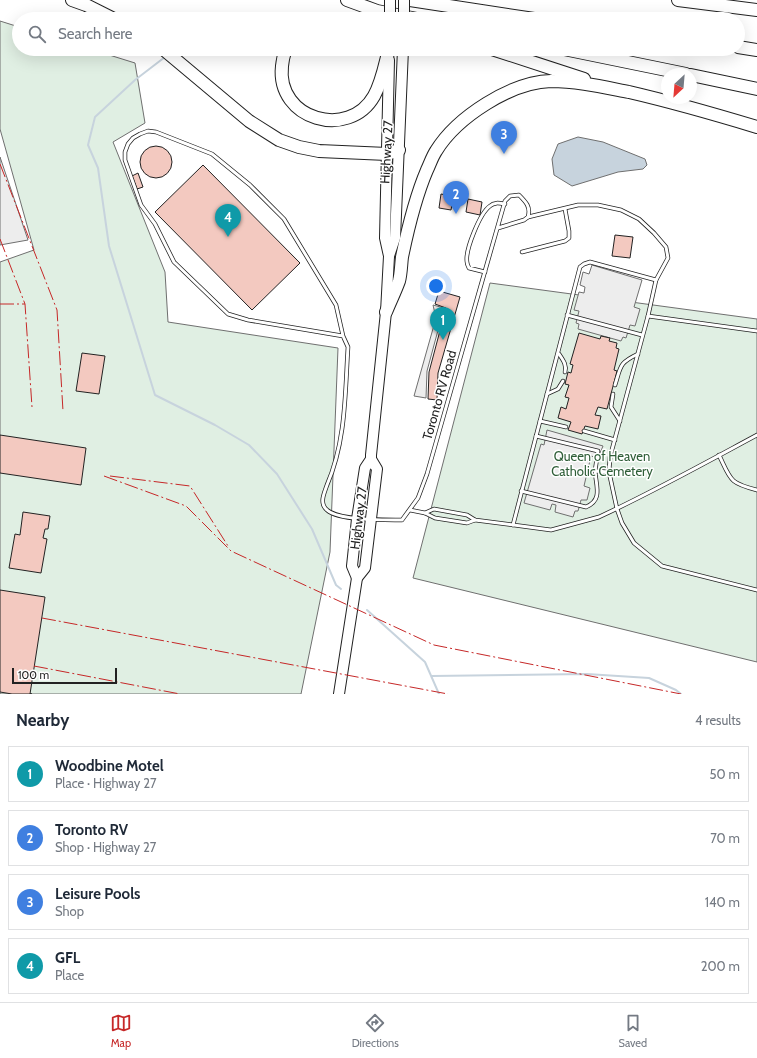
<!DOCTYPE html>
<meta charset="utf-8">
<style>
body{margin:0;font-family:Cabin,sans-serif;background:#f6f6f7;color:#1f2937}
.compass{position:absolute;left:661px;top:68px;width:36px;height:36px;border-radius:50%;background:#fff;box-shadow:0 4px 16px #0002;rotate:206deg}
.scale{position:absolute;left:12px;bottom:10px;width:105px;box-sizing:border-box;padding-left:4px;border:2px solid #222;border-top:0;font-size:11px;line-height:14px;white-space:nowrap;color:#222;-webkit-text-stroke:3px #fff;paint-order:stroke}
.you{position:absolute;left:436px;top:286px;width:14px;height:14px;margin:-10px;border:3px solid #fff;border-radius:50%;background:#1a73e8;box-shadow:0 0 0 6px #1a73e833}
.badge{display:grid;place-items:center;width:26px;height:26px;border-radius:50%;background:#c62828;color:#fff;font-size:13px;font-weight:700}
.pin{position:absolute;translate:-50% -33px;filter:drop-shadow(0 1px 2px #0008)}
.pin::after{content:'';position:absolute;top:21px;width:14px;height:12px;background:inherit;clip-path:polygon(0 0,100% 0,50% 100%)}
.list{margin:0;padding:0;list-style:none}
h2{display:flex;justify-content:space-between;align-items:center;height:52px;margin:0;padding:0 16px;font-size:17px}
h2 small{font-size:13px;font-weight:400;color:#747a83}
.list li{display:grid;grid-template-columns:26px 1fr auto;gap:12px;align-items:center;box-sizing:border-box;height:56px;margin:0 8px 8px;padding:0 8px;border:1px solid #e0e1e3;border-radius:0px}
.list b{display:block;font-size:15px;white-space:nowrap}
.list p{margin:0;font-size:13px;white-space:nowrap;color:#747a83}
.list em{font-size:13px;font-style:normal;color:#747a83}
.icon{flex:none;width:22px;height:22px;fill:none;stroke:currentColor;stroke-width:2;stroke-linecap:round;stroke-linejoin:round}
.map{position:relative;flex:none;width:757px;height:694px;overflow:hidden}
.search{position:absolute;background:#fff;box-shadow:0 4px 16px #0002;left:12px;right:12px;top:12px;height:44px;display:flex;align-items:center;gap:10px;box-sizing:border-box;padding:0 14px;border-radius:22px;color:#747a83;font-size:15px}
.sheet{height:308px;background:#fff}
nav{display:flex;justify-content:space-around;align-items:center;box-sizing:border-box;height:56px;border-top:1px solid #e0e1e3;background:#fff;font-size:11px;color:#747a83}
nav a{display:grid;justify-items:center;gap:2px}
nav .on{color:#c62828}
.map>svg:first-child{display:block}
.green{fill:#e0efe3;stroke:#6f6f6f}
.parking{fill:#ededed;stroke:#6f6f6f}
.water{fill:#c7d3dd;stroke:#6f6f6f}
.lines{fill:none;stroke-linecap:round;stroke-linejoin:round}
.stream{stroke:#c7d3dd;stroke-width:2}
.building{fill:#f3c9c0;stroke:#222}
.service-casing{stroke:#222;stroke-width:4.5}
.primary-casing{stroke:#222;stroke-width:12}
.motorway-casing{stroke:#222;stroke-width:14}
.service{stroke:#fff;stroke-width:3}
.primary{stroke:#fff;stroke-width:10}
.motorway{stroke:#fff;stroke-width:12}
.primary-bridge-casing{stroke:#222;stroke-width:12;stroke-linecap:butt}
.primary-bridge{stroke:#fff;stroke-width:10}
.power{stroke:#c62828;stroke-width:1;stroke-dasharray:14 3 2 3;stroke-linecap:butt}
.labels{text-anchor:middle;stroke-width:3;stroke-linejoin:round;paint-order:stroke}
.street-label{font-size:13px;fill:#222;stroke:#fff}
.park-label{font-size:13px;fill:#2f5e38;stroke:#fff}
</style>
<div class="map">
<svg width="757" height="694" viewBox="0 0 757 694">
<rect width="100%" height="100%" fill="#fff"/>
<g class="green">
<path d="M0 21 19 27V49H90L135 63 145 123 113 142 165 272 168 322 338 348 330 552 301 694H0V262L34 250 0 129Z"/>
<path d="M490 283 757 319V662L413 578Z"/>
</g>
<g class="parking">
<path d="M0 157 28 240 0 245Z"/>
<path d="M592 265 642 280 634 307 640 309 635 326 630 325 626 338 623 337 621 341 578 329 579 324 576 323 579 311 574 310 579 292 584 293 585 287 580 285 583 272 589 274Z"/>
<path d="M433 305 444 308 427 371 426 398 414 396 436 318Z"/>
<path d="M547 430 603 446 598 458 591 456 584 486 590 488 587 500H581L578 511H575L573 517 555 512 556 505 552 504 550 510 524 503 541 444 544 445Z"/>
</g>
<path class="water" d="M578 137 603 142 645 159 647 165 643 169 618 172 572 186 554 175 552 159 558 144Z"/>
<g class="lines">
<g class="stream">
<path d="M197 19 198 17"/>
<path d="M165 57 135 80 95 117 88 145 98 168 109 246 155 395 215 425 249 445 277 474 312 529 336 585 341 589"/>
<path d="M367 610 425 662 439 694"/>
<path d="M432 676 587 674 649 678 676 690 681 694"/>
</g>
</g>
<g class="building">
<circle cx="156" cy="162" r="16"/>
<path d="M203 165 300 263 252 310 155 212Z"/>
<path d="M138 173 143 187 137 189 132 176Z"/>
<path d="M447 187 458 189 457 199H453L451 210 439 208 441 194 446 195Z"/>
<path d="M468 199 482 202 480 215 466 212Z"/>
<path d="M615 235 633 237 630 258 612 256Z"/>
<path d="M439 291 460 297 438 373 437 400 428 399 429 372 446 308 435 304Z"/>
<path d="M579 333 600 339 601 336 610 338 609 341 617 343 616 348 619 349 614 370 617 371 607 409 598 407 595 415 601 416 598 429 585 426 582 434 568 430 571 422 558 418 561 407 566 409 569 398 565 397 569 385 565 384 568 372 571 373 573 365 570 364Z"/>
<path d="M82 353 105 356 99 394 76 391Z"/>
<path d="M0 435 86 448 81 485 0 473Z"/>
<path d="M23 512 50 516 48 529H45L43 538 47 539 41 573 9 568 15 534 20 535Z"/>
<path d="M0 590 45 597 30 694H32H12L0 692Z"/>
</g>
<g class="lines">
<g class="service-casing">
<g id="service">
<path d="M528 217 578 205H598L621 210 639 219 654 233 666 247 668 258 656 280 648 316 757 331"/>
<path d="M522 252 565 241 569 238V231L565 209"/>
<path d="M485 272 469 268C468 266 467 264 467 262 465 250 480 213 490 206 494 202 499 203 505 204"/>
<path d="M567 315 642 335"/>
<path d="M648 316 610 457 609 472 617 509 622 523 634 543 662 566 757 590"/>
<path d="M343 336 248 320 228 314 174 262 155 224 141 205 125 160V152L128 144 133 138 140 134 148 131 156 132 212 154 250 185 284 219 336 305 343 336 348 347C345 394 346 441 327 485 324 494 319 503 327 510 339 521 386 520 402 520L418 498 427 474 505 201 510 196 519 195C526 202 531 207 528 217L524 220 498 228"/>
<path d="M559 354C563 360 567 365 565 372"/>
<path d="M615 385C621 366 619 363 638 354"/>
<path d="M547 394 558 389 563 381"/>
<path d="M613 394 611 407 620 421"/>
<path d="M540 421 566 427"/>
<path d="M584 431 615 440"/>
<path d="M536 436 598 451 595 471"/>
<path d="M719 455C731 480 729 483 757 490"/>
<path d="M521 491 586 507C603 500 596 486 595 471L609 472"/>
<path d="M410 510 425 513 435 518 467 523 475 520"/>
<path d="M425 513 434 509 467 515 475 520 551 530 599 517C653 492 705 463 757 435"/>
<path d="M513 525 580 267 584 264 590 262 656 280"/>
</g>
</g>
<g class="primary-casing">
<g id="primary">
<path d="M389 256 385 238 389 60"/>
<path d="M357 578 352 566 357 519 365 468 371 459"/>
<path d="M339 694 357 578 365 568 377 469 371 459V455L386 312 389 256 395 238 403 49"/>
</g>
</g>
<g class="motorway-casing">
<g id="motorway">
<path d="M72 0 86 5 114 19"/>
<path d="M347 0 377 11 417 19"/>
<path d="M410 0 534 19"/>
<path d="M678 0 757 10"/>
<path d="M738 47 757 50"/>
<path d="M163 49 249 121 279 140 299 147 319 151 387 154 399 150"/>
<path d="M287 49C283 54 283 60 282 66 276 120 349 140 374 96 382 82 385 64 389 49"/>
<path d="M492 49 584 79"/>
<path d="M564 49 686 74"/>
<path d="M691 75 757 89"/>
<path d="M386 312C390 302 395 292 399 281 401 274 401 265 402 257 408 228 415 198 427 170 430 164 432 157 436 151 457 117 511 82 551 81 577 81 603 87 629 92 672 102 714 114 757 127"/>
</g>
</g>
<use href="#service" class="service"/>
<use href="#primary" class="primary"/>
<use href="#motorway" class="motorway"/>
<g class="primary-bridge-casing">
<g id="primary-bridge">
<path d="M390 19V0"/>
<path d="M404 19V0"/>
</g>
</g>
<use href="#primary-bridge" class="primary-bridge"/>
<g class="power">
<path d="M0 164 57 310 63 411"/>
<path d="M0 239 25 304 32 407"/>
<path d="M0 304H25"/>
<path d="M104 476 186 506 231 551 434 645 681 694"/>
<path d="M110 476 190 486 228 546"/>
<path d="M42 618 448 694"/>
<path d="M34 666 180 694"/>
</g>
</g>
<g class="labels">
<g class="street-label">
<text transform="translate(386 152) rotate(-87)" y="5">Highway 27</text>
<text transform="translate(439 395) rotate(-74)" y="5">Toronto RV Road</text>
<text transform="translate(358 518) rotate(-83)" y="5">Highway 27</text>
</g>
<g class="park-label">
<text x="602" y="461">Queen of Heaven<tspan x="602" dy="15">Catholic Cemetery</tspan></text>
</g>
</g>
</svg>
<svg class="compass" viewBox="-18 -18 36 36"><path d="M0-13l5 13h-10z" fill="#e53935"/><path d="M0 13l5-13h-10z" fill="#747a83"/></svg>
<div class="scale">100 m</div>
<div class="you"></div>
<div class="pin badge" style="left:443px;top:340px;background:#0f9aa8">1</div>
<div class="pin badge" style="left:456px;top:214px;background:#3f7fe0">2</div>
<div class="pin badge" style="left:504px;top:154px;background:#3f7fe0">3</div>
<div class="pin badge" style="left:228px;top:237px;background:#0f9aa8">4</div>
<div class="search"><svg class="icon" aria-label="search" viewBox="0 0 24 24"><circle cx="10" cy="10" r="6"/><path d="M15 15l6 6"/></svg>Search here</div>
</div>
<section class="sheet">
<h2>Nearby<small>4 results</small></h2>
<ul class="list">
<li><span class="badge" style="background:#0f9aa8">1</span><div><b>Woodbine Motel</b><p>Place · Highway 27</p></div><em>50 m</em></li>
<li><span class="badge" style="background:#3f7fe0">2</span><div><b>Toronto RV</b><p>Shop · Highway 27</p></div><em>70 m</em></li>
<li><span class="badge" style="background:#3f7fe0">3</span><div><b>Leisure Pools</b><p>Shop</p></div><em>140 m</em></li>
<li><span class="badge" style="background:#0f9aa8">4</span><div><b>GFL</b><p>Place</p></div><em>200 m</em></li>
</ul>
</section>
<nav>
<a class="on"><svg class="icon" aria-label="map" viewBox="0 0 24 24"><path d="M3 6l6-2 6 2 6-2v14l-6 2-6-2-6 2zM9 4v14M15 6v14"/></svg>Map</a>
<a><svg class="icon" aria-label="directions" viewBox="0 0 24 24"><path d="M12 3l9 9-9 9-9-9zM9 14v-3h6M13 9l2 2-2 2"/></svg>Directions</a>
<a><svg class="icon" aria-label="saved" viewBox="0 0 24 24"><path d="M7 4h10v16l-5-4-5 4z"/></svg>Saved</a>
</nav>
